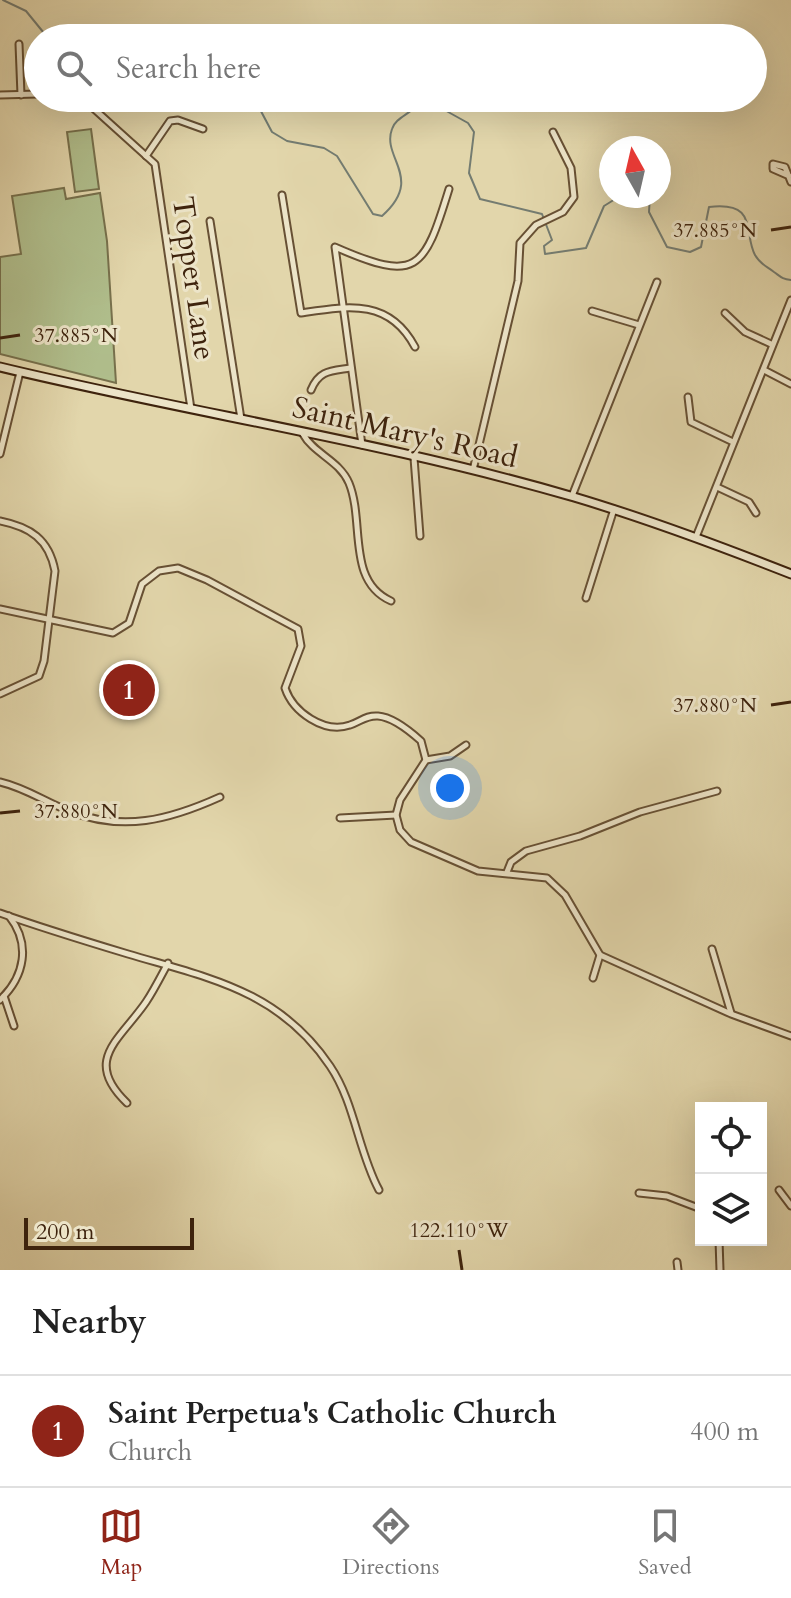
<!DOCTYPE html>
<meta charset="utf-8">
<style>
body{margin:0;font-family:Cardo,serif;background:#f2f2f2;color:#222}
.controls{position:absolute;right:24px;bottom:24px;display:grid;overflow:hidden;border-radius:0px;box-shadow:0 8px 32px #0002}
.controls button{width:72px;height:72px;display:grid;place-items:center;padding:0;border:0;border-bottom:2px solid #e0e0e0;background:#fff;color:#222;font:40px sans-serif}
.compass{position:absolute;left:599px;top:136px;width:72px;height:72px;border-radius:50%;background:#fff;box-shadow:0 8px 32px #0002;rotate:352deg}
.scale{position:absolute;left:24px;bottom:20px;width:170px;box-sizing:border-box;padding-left:8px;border:4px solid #3e230d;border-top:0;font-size:22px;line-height:28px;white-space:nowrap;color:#3e230d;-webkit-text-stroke:6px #ece4c8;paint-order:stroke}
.you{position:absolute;left:450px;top:788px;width:28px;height:28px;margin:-20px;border:6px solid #fff;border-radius:50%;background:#1a73e8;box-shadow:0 0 0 12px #1a73e833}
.badge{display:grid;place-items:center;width:52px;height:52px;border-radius:50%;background:#8f2418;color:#fff;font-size:26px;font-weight:700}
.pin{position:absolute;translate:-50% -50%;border:4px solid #fff;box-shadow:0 2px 8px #0006}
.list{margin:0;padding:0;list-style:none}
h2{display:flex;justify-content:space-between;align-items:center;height:104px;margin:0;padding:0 32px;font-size:34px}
h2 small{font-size:26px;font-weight:400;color:#767676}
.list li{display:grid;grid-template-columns:52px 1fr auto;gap:24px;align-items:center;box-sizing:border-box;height:112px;padding:0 32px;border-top:2px solid #e0e0e0}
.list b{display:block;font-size:30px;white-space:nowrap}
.list p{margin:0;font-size:26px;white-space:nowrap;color:#767676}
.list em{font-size:26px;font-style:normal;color:#767676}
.icon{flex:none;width:44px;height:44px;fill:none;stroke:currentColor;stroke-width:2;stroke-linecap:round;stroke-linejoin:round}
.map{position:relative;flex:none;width:791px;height:1270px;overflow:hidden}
.search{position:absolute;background:#fff;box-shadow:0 8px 32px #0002;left:24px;right:24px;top:24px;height:88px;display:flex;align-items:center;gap:20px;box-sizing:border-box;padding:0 28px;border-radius:44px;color:#767676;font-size:30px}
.sheet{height:216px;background:#fff}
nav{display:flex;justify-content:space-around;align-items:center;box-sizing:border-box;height:112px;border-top:2px solid #e0e0e0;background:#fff;font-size:22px;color:#767676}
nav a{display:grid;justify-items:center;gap:4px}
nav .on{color:#8f2418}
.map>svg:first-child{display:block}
.green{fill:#b0be8c;stroke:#77704c;stroke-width:2}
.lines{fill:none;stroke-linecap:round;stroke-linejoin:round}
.stream{stroke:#747c71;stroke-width:2}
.street-casing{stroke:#675034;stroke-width:9}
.secondary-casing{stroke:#3e230d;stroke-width:11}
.street{stroke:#ece4c8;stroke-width:5}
.secondary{stroke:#ece4c8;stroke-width:7}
.ticks{fill:none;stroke:#3e230d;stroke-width:3}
.labels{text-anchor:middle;stroke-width:6;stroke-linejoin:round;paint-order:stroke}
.street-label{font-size:30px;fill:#3e230d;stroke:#ece4c8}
.ticks-label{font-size:20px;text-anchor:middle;fill:#3e230d;stroke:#ece4c8;stroke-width:6;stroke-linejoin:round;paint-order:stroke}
</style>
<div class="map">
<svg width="791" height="1270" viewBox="0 0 791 1270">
<rect width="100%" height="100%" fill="#e2d6ab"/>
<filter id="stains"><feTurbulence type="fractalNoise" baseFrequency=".0025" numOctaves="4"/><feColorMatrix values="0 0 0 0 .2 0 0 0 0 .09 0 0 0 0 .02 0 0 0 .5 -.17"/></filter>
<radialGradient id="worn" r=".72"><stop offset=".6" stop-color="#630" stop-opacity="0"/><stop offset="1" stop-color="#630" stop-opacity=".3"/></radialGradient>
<g class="green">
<path d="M91 129 99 189 75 192 67 132Z"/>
<path d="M64 188 66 199 100 193 107 241 116 383 0 354V257L21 254 12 196Z"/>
</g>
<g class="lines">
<g class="stream">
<path d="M3 0 26 11 48 38"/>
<path d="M104 38 138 30 160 37 176 29 184 30 190 38"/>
<path d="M254 98 272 132 287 141 324 148 337 156 373 214 382 216C425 178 381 158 392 129 395 119 407 115 414 108H441L468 123 474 132 469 173 480 199 542 214 552 240 544 246 545 254 586 248 604 206 620 196"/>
<path d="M650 196 649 212 667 247 690 252 701 247 709 207C759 201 743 233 755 255 760 264 766 266 774 272 781 277 782 279 791 280"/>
</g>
<g class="street-casing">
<g id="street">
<path d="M19 44 21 95"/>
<path d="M0 95 38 94"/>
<path d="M76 98 93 108 155 164 191 409"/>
<path d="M146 156 170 121 178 120 203 129"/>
<path d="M789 176 773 169V164L785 167 791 182"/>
<path d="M282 195 301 313C348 306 389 298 415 347"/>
<path d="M210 221 241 419"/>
<path d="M592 311 639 325"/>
<path d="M725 313 745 332 771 344"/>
<path d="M764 370 791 384"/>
<path d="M311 390C319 370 331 371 350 368"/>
<path d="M688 397 691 422 733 442"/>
<path d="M303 434C314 454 339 460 349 483 365 522 346 581 391 601"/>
<path d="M362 445 335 247C417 283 424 271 449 189"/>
<path d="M0 454 20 372"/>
<path d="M414 458 420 536"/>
<path d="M473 470 518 281 520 243 536 225 563 212 574 197 571 168 553 132"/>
<path d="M717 487 749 502 756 513"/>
<path d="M572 496 657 282"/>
<path d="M0 521C30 527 49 539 55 571L44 661 39 676 0 694"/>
<path d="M696 537 791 300"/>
<path d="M586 598 614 509"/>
<path d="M0 609 113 633 129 623 142 584 159 571 178 568 207 580 298 629 301 646 285 688C293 712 324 734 350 725 360 722 366 715 378 716 392 717 411 732 421 741L426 760 400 800 396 815 400 830 411 842 478 871 547 878 565 895 600 955 731 1014 791 1036"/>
<path d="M426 760 450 756 466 745"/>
<path d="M0 782C26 788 45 802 69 811 123 832 169 820 220 797"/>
<path d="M340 818 396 815"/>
<path d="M507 872 511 862 526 851 580 836 640 812 717 791"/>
<path d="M0 913C42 928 85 941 128 954 208 978 279 990 330 1066 355 1103 358 1151 379 1190"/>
<path d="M712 949 731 1013"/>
<path d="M593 978 600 955"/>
<path d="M4 996 14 1026"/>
<path d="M0 1000C25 976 31 944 9 916"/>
<path d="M127 1103C82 1060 120 1040 146 1002 154 990 161 976 168 963"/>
<path d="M779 1190 791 1206"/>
<path d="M639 1193 667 1196 701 1209"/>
<path d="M719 1240 720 1270"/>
<path d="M677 1262 678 1270"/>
</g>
</g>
<g class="secondary-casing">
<path id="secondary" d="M0 367C190 413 386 442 574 497 648 519 720 546 791 574"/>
</g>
<use href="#street" class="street"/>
<use href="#secondary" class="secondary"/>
</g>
<path class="ticks" d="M771 230 791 227M0 338 20 335M771 705 791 702M0 813 20 811M459 1250 462 1270"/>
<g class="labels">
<g class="street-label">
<text transform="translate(194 278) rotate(82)" y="10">Topper Lane</text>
<text transform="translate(405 432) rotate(13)" y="10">Saint Mary's Road</text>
</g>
</g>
<g class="ticks-label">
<text x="715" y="237">37.885°N</text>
<text x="76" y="342">37.885°N</text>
<text x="715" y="712">37.880°N</text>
<text x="76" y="818">37.880°N</text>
<text x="459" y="1237">122.110°W</text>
</g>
<rect width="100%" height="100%" filter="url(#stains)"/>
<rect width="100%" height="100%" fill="url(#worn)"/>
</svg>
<div class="controls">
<button><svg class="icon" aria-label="locate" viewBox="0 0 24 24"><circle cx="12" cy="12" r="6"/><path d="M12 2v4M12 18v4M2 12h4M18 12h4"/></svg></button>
<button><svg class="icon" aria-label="layers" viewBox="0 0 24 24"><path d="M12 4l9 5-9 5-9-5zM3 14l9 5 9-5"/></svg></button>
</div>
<svg class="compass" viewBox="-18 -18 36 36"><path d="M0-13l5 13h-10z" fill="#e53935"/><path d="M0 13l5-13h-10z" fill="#767676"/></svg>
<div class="scale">200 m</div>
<div class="you"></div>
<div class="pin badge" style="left:129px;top:690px">1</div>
<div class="search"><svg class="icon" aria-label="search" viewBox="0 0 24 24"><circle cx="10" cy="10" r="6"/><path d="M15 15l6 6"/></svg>Search here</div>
</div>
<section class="sheet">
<h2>Nearby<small></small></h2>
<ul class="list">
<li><span class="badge">1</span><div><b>Saint Perpetua's Catholic Church</b><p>Church</p></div><em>400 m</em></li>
</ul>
</section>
<nav>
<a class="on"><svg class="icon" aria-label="map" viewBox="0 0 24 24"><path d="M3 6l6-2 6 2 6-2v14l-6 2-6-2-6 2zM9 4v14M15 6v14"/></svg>Map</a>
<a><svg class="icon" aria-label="directions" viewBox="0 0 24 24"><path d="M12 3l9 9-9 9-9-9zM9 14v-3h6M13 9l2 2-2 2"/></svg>Directions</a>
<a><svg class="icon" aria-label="saved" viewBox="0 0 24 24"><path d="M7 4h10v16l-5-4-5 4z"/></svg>Saved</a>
</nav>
